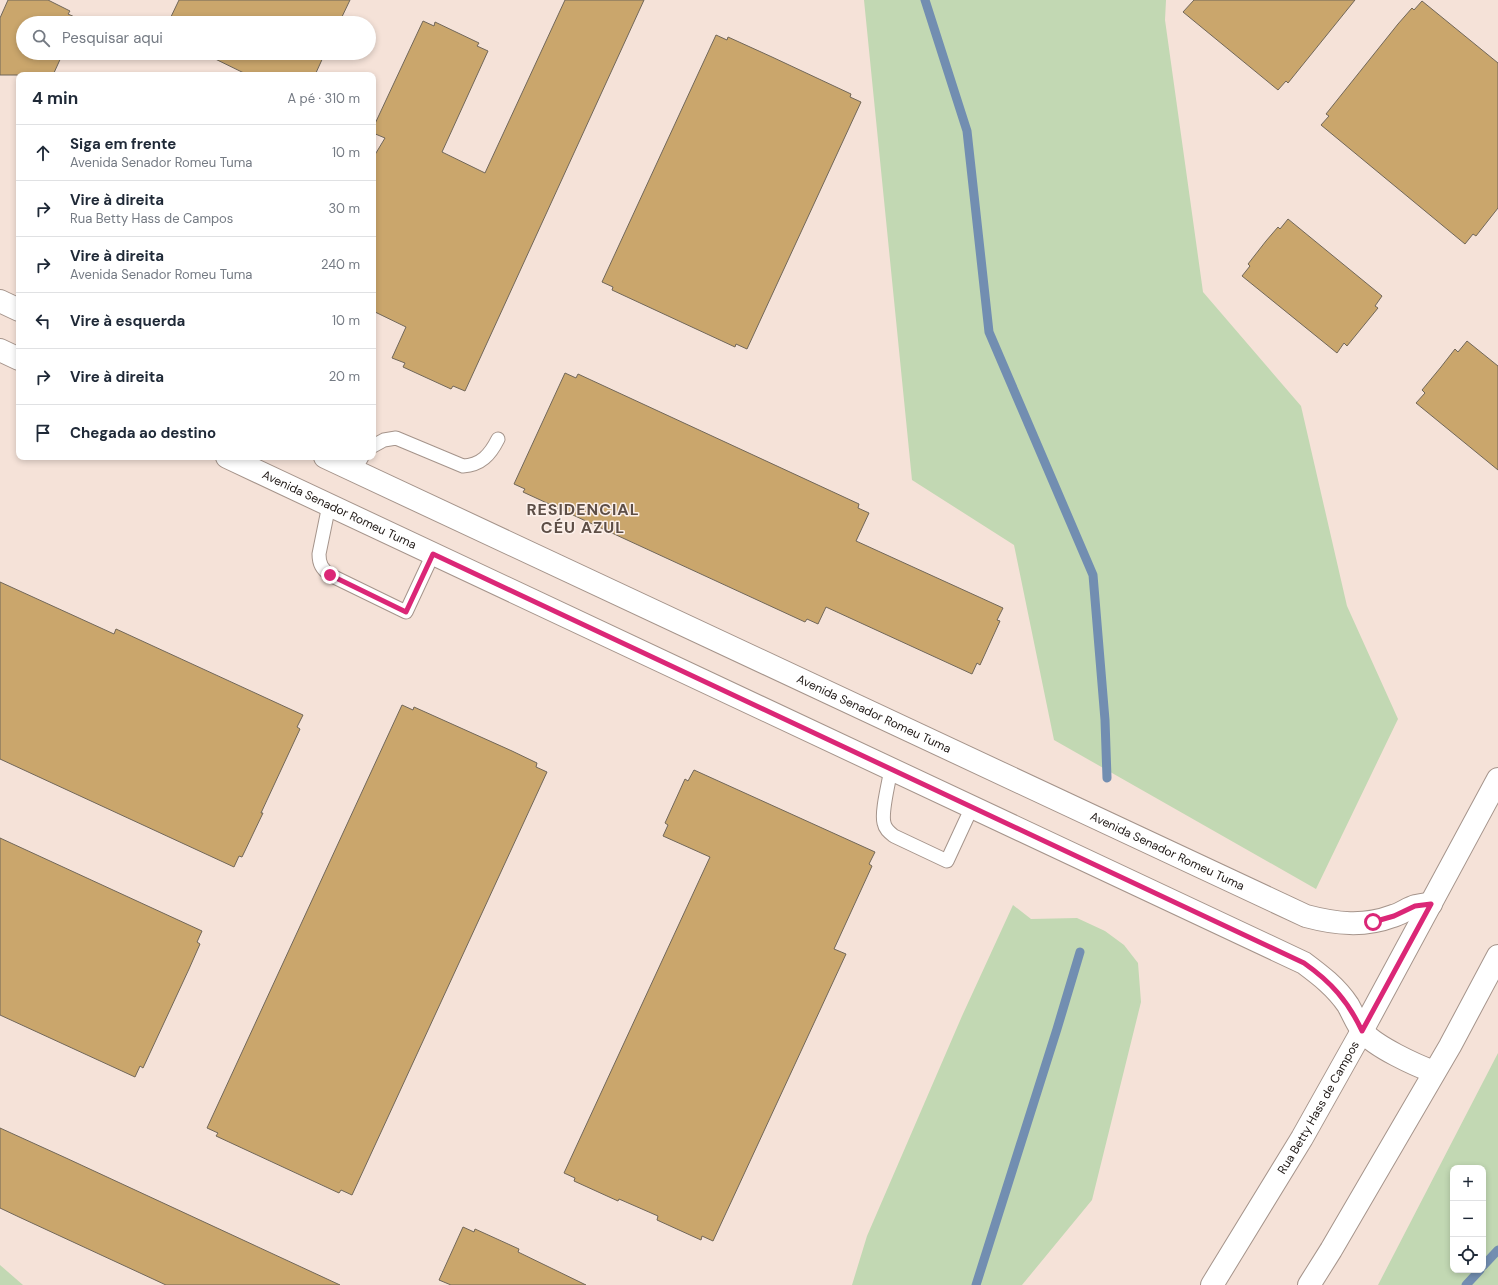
<!DOCTYPE html>
<html lang="pt">
<meta charset="utf-8">
<style>
body{margin:0;font-family:"DM Sans",sans-serif;background:#f6f6f7;color:#1f2937}
.controls{position:absolute;right:12px;bottom:12px;display:grid;overflow:hidden;border-radius:8px;box-shadow:0 2px 6px #0003}
.controls button{width:36px;height:36px;display:grid;place-items:center;padding:0;border:0;border-bottom:1px solid #e0e1e3;background:#fff;color:#1f2937;font:20px sans-serif}
.stop{position:absolute;width:12px;height:12px;margin:-9px;border:3px solid #db2777;border-radius:50%;background:#fff}
.stop.end{background:#db2777;border-color:#fff;box-shadow:0 1px 4px #0008}
.list{margin:0;padding:0;list-style:none}
h2{display:flex;justify-content:space-between;align-items:center;height:52px;margin:0;padding:0 16px;font-size:17px}
h2 small{font-size:13px;font-weight:400;color:#747a83}
.list li{display:grid;grid-template-columns:26px 1fr auto;gap:12px;align-items:center;box-sizing:border-box;height:56px;padding:0 16px;border-top:1px solid #e0e1e3}
.list b{display:block;font-size:15px;white-space:nowrap}
.list p{margin:0;font-size:13px;white-space:nowrap;color:#747a83}
.list em{font-size:13px;font-style:normal;color:#747a83}
.icon{flex:none;width:22px;height:22px;fill:none;stroke:currentColor;stroke-width:2;stroke-linecap:round;stroke-linejoin:round}
.map{position:relative;flex:none;width:1498px;height:1285px;overflow:hidden}
.search{position:absolute;background:#fff;box-shadow:0 2px 6px #0003;left:16px;top:16px;width:360px;height:44px;display:flex;align-items:center;gap:10px;box-sizing:border-box;padding:0 14px;border-radius:22px;color:#747a83;font-size:15px}
.panel{position:absolute;background:#fff;box-shadow:0 2px 6px #0003;left:16px;top:72px;width:360px;height:388px;border-radius:8px}
.map>svg:first-child{display:block}
.green{fill:#c2d8b3;fill-rule:evenodd}
.lines{fill:none;stroke-linecap:round;stroke-linejoin:round}
.stream{stroke:#728eb1;stroke-width:9}
.building{fill:#caa66c;stroke:#716759}
.service-casing{stroke:#a5948b;stroke-width:15}
.tertiary-casing{stroke:#a5948b;stroke-width:24}
.service{stroke:#fff;stroke-width:13}
.tertiary{stroke:#fff;stroke-width:22}
.route{stroke:#db2777;stroke-width:5}
.labels{text-anchor:middle;stroke-width:3;stroke-linejoin:round;paint-order:stroke}
.street-label{font-size:12px;fill:#1e1714;stroke:#fdf1eb}
.district-label{font-size:16px;font-weight:bold;letter-spacing:1px;fill:#5d4e46;stroke:#fdf1eb}
</style>
<div class="map">
<svg width="1498" height="1285" viewBox="0 0 1498 1285">
<rect width="100%" height="100%" fill="#f5e2d8"/>
<g class="green">
<path d="M864 0H1166L1165 20 1203 292 1301 406 1347 606 1398 719 1316 889 1054 740 1014 545 912 480Z"/>
<path d="M1013 905 1031 919 1077 918 1105 931 1124 945 1138 963 1141 1002 1092 1200 1022 1285H852L867 1236 962 1016Z"/>
<path d="M1498 1053V1285H1378ZM1453 1168H1483V1270H1453Z"/>
<path d="M0 1265 23 1285H0Z"/>
</g>
<g class="lines">
<g class="stream">
<path d="M925 0 967 131 989 332 1093 575 1105 720 1107 778"/>
<path d="M1483 1266 1498 1250"/>
<path d="M976 1285 1057 1029 1080 952"/>
<path d="M1466 1285 1480 1270"/>
</g>
</g>
<g class="building">
<path d="M8 0H48L70 11 68 14 79 19 77 23H23V53H63L53 75H0V18Z"/>
<path d="M179 0H350L339 23H168Z"/>
<path d="M565 0H644L465 391 453 386 451 389 403 367 405 363 392 358 406 327 373 311V158L385 138 373 133V128L423 21 434 26 435 22 479 43 477 46 488 51 442 152 485 173Z"/>
<path d="M1194 0H1355L1288 83 1286 81 1278 90 1183 12Z"/>
<path d="M1422 1 1498 63V208L1476 236 1473 234 1465 244 1321 125 1329 116 1326 114 1398 24 1412 8 1414 10Z"/>
<path d="M716 35 727 40 728 37 772 57 851 94 850 97 861 102 747 349 736 344 735 347 612 290 613 287 602 282Z"/>
<path d="M203 53H325L315 75H248Z"/>
<path d="M1288 219 1382 296 1375 306 1378 308 1347 346 1344 343 1337 353 1242 276 1250 266 1248 264 1266 241 1278 227 1280 229Z"/>
<path d="M1467 341 1498 366V470L1416 403 1425 393 1422 390 1441 367 1455 349 1458 352Z"/>
<path d="M565 373 576 378 578 374 859 504 858 508 869 513 856 541 1003 608 997 620 1000 621 980 665 977 663 972 674 826 607 818 624 807 619 805 622 523 492 525 489 514 484Z"/>
<path d="M0 582 114 634 116 629 303 715 297 727 300 729 261 813H263L242 857 239 856 234 867 0 759Z"/>
<path d="M402 705 413 710 414 707 512 751 537 763 536 767 547 772 352 1195 341 1190 339 1193 216 1136 218 1133 207 1128Z"/>
<path d="M694 770 875 852 869 864 872 866 834 949 846 954 713 1241 702 1236 701 1240 657 1220 658 1216 619 1199 618 1201 574 1181 575 1178 564 1173 710 857 663 836 668 825 665 823 685 779 688 781Z"/>
<path d="M0 838 202 931 197 942 200 944 189 969 143 1068 140 1066 135 1077 0 1015Z"/>
<path d="M0 1128 66 1158 340 1285H166L19 1217 0 1208Z"/>
<path d="M463 1227 474 1232 475 1229 519 1249 518 1252 586 1285H451L439 1280Z"/>
</g>
<g class="lines">
<g class="service-casing">
<g id="service">
<path d="M373 446 384 440 396 438 463 466C481 465 490 455 498 439"/>
<path d="M354 471 362 457"/>
<path d="M329 505 319 554C319 564 322 569 330 575L406 612 433 554"/>
<path d="M891 769C889 782 881 812 884 823 885 829 889 832 894 836L947 861 972 807"/>
</g>
</g>
<g class="tertiary-casing">
<g id="tertiary">
<path d="M0 301 19 310"/>
<path d="M0 350 19 359"/>
<path id="s1" d="M227 457 1304 963C1320 975 1336 987 1348 1005 1352 1012 1358 1026 1363 1032 1376 1047 1415 1065 1434 1072"/>
<path id="s2" d="M325 457 1306 916C1336 924 1364 927 1393 916 1401 914 1408 908 1416 906 1421 905 1426 904 1431 904"/>
<path id="s3" d="M1212 1285 1302 1138 1362 1031 1498 779"/>
<path d="M1309 1285 1331 1250 1450 1046 1498 956"/>
</g>
</g>
<use href="#service" class="service"/>
<use href="#tertiary" class="tertiary"/>
</g>
<g class="lines">
<path class="route" d="M330 575 406 612 433 554 1304 963C1331 982 1348 1001 1362 1031L1431 904 1415 906 1394 916 1373 922"/>
</g>
<g class="labels">
<g class="street-label">
<text dy="4" stroke="none"><textPath href="#s1" startOffset="124">Avenida Senador Romeu Tuma</textPath></text>
<text dy="4" stroke="none"><textPath href="#s2" startOffset="606">Avenida Senador Romeu Tuma</textPath></text>
<text dy="4" stroke="none"><textPath href="#s2" startOffset="930">Avenida Senador Romeu Tuma</textPath></text>
<text dy="4" stroke="none"><textPath href="#s3" startOffset="207">Rua Betty Hass de Campos</textPath></text>
</g>
<g class="district-label">
<text x="583" y="515">RESIDENCIAL<tspan x="583" dy="18">CÉU AZUL</tspan></text>
</g>
</g>
</svg>
<div class="controls">
<button>+</button>
<button>−</button>
<button><svg class="icon" aria-label="locate" viewBox="0 0 24 24"><circle cx="12" cy="12" r="6"/><path d="M12 2v4M12 18v4M2 12h4M18 12h4"/></svg></button>
</div>
<div class="stop" style="left:1373px;top:922px"></div>
<div class="stop end" style="left:330px;top:575px"></div>
<div class="search"><svg class="icon" aria-label="search" viewBox="0 0 24 24"><circle cx="10" cy="10" r="6"/><path d="M15 15l6 6"/></svg>Pesquisar aqui</div>
<section class="panel">
<h2>4 min<small>A pé · 310 m</small></h2>
<ul class="list">
<li><svg class="icon" aria-label="ahead" viewBox="0 0 24 24"><path d="M12 20V5M6 11l6-6 6 6"/></svg><div><b>Siga em frente</b><p>Avenida Senador Romeu Tuma</p></div><em>10 m</em></li>
<li><svg class="icon" aria-label="right" viewBox="0 0 24 24"><path d="M7 20v-9h11M14 6l5 5-5 5"/></svg><div><b>Vire à direita</b><p>Rua Betty Hass de Campos</p></div><em>30 m</em></li>
<li><svg class="icon" aria-label="right" viewBox="0 0 24 24"><path d="M7 20v-9h11M14 6l5 5-5 5"/></svg><div><b>Vire à direita</b><p>Avenida Senador Romeu Tuma</p></div><em>240 m</em></li>
<li><svg class="icon" aria-label="left" viewBox="0 0 24 24"><path d="M17 20v-9H6M10 6l-5 5 5 5"/></svg><div><b>Vire à esquerda</b></div><em>10 m</em></li>
<li><svg class="icon" aria-label="right" viewBox="0 0 24 24"><path d="M7 20v-9h11M14 6l5 5-5 5"/></svg><div><b>Vire à direita</b></div><em>20 m</em></li>
<li><svg class="icon" aria-label="arrive" viewBox="0 0 24 24"><path d="M6 21V4h12l-3 4 3 4H6"/></svg><div><b>Chegada ao destino</b></div></li>
</ul>
</section>
</div>
